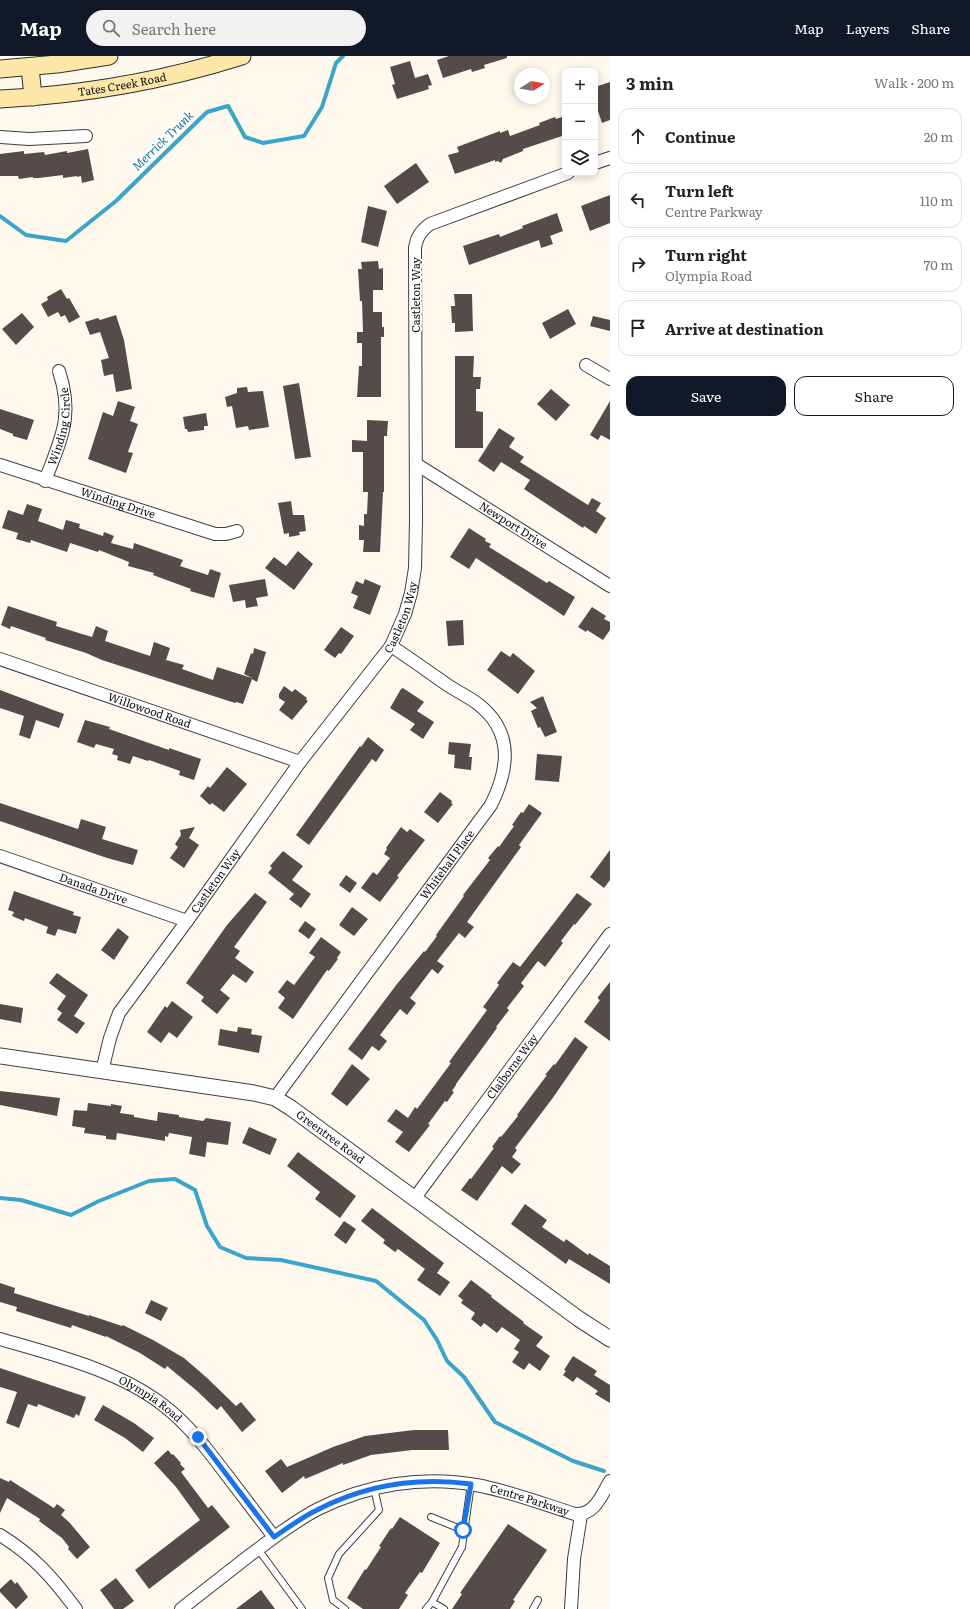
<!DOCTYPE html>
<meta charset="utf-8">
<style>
body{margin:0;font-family:Literata,serif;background:#f2f2f2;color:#222}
.controls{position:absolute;right:12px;top:12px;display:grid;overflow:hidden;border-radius:8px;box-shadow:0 2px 10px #0003}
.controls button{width:36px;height:36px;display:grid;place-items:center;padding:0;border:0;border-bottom:1px solid #e0e0e0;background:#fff;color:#222;font:20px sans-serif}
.compass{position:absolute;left:514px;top:12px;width:36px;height:36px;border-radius:50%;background:#fff;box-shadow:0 2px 10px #0003;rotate:79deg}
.stop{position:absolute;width:12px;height:12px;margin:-9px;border:3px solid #1a73e8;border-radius:50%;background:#fff}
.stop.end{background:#1a73e8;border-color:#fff;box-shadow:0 1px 4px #0008}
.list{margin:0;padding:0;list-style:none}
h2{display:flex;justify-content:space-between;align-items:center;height:52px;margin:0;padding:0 16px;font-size:17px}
h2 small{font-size:13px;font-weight:400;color:#767676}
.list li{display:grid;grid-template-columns:26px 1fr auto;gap:12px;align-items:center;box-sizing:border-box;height:56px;margin:0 8px 8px;padding:0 8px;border:1px solid #e0e0e0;border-radius:12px}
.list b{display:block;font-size:15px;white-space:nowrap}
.list p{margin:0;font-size:13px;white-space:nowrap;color:#767676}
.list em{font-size:13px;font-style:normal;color:#767676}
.actions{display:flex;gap:8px;padding:12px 16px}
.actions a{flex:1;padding:9px 0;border:1px solid #111827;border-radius:12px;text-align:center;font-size:14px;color:#111827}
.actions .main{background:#111827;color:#fff}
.icon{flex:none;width:22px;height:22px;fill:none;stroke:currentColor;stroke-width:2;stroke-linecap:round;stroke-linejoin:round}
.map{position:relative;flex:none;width:610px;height:1553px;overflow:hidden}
header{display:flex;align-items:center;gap:24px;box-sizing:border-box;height:56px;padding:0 20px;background:#111827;color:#fff}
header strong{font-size:19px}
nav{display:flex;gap:22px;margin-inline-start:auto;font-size:14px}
.search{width:280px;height:36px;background:#f2f2f2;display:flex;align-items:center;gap:10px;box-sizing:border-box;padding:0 14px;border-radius:22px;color:#767676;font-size:15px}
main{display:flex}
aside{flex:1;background:#fff}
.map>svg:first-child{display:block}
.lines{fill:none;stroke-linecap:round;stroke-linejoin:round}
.stream{stroke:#3ba4ca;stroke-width:4}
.building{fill:#554c49}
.service-casing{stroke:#3f3f3f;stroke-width:8}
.minor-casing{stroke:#3f3f3f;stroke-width:14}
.tertiary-casing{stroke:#3f3f3f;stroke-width:17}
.secondary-casing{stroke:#2e2e2e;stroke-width:19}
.service{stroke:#fff;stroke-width:6}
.minor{stroke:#fff;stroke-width:12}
.tertiary{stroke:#fff;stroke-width:15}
.secondary{stroke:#fde8a9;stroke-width:17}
.route{stroke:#1a73e8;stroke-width:5}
.labels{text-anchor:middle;stroke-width:4;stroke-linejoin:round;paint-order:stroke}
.street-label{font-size:11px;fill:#0c0c0c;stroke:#fff}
.water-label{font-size:12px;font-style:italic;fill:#19749b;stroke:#fff}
</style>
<header>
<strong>Map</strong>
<div class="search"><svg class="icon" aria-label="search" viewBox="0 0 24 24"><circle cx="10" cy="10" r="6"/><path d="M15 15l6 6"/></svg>Search here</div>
<nav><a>Map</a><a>Layers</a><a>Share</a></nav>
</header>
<main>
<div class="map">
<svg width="610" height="1553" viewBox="0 0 610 1553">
<rect width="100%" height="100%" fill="#fff8ec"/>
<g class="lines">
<g class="stream">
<path d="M0 160 26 179 66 185 116 145 207 56 228 50 245 81 263 87 304 80 322 51 336 7 343 0"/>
<path d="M0 1142 21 1144 71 1159 99 1145 149 1125 175 1123 195 1134 207 1170 220 1191 246 1202 281 1204 376 1225 424 1264 437 1284 447 1305 464 1321 495 1366 573 1405 604 1415"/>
</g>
</g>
<g class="building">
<path d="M449 0H507V2L484 9 485 12 472 16 471 13 443 22 437 4Z"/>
<path d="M410 5 415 22 428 18 432 29 428 30 429 33 397 43 392 29 395 28 390 11Z"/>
<path d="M610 26V64L602 67 595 46V31Z"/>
<path d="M565 60V79L523 93V95L503 103 501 107 498 105 495 106V104L455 118 448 99 459 96 457 91 500 75V77L508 74 510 80 540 69 539 67 555 61 556 63Z"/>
<path d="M88 93 94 124 82 127 81 120 77 121V120L63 122V119L39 122H33V121L19 123 18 120H0V98L24 95V98L44 96 45 99 67 95V97Z"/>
<path d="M416 107 429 126 397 148 384 130Z"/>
<path d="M610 139V167L590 175 581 150Z"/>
<path d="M368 150 387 155 378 191 361 186Z"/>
<path d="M557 157 563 175 550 180 553 188 541 192 539 184 469 209 463 190 499 178 500 181 523 172 522 170Z"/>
<path d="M378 205 379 213 383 212V234H373V256H382V271H384V281H381V341H357L359 310H362V287H357V276H363L362 245H360L358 213H362L361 206Z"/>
<path d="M61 233 67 243 69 242 80 261 69 267 65 259 61 261 58 256 48 261 41 248 48 244 47 241Z"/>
<path d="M454 238H472L473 275 455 276V267H452L451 250H455Z"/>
<path d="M568 253 576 268 550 283 542 267Z"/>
<path d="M22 257 34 271 16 289 2 273Z"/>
<path d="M116 259 124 284 132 333 116 336 113 318 104 320 101 304 109 302 100 276 90 279 85 266 98 262 100 264Z"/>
<path d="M593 260 610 264V275L590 270Z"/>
<path d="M455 300H474L473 321H481L480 333H476V355L483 356V392H455Z"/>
<path d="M299 327 311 401 295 403 283 330Z"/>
<path d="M247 331 248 336 263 335 269 371 249 374 248 370 236 372 232 350 227 351 225 341 237 337V332Z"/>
<path d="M551 333 570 349 556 365 537 348Z"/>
<path d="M118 345 135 351 130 365 138 368 128 396 133 397 126 417 88 403 103 356 113 360Z"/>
<path d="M610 345V384L601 379 598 384 590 379Z"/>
<path d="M0 353 34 364 27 384 13 380V378L0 373Z"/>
<path d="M206 357 208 370H204V374L188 376 187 373H185L183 361Z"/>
<path d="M367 364 388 365 387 380H384V436H383L380 496H363L364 484H359V469L364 470V458H367L368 436H363V396H352V384L367 385Z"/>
<path d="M499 372 515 382 509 391 524 401 520 406 588 449 592 442 601 447 596 455 606 462 596 478 584 470 583 472 524 433 530 424 501 406 494 416 478 405Z"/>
<path d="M291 445 293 459H304L306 475 299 476 300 479 289 481V477L284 478 278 447Z"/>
<path d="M27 448 42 453 38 465 63 474 66 464 80 468 79 472 103 480 104 476 114 480 111 487 133 493 134 487 183 504 180 510 208 519 210 513 221 517 214 542 190 535 191 533 153 519 154 517 128 510 129 506 99 494 98 496 70 487 67 496 31 484 30 487 16 483 18 477 2 472 8 454 23 459Z"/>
<path d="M469 472 486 483 485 485 491 488 489 491 547 527 549 525 575 541 564 560 476 502 469 513 450 501Z"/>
<path d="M298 495 313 508 294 534 265 512 274 501 286 510Z"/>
<path d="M265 523 268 540 256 542 258 550 246 552 245 544 233 546 229 529Z"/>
<path d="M365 523 381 530 370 559 353 552 358 540 351 537 356 525 363 528Z"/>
<path d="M8 550 57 566 56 570 92 581 96 570 108 575 105 585 150 600 154 586 170 592 166 604 184 609 182 613 213 624 217 611 252 622 244 618 251 597 253 598 254 592 266 596 257 626 252 623 243 648 236 646 235 647 102 604 86 597 45 584 46 582 11 570 10 573 1 569Z"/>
<path d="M592 551 606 560 604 563 610 566V574L603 584 587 574 586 576 578 571Z"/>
<path d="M463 564 464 589 448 590 446 565Z"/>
<path d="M341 571 354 580 341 598 339 597 335 602 324 594Z"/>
<path d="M501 595 510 601 513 597 535 615 518 638 487 614Z"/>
<path d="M284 630 292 636 295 633 307 642 306 644 308 645 292 664 279 654 285 646 279 642V638Z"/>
<path d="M403 632 424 646 417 655 434 666 423 683 410 674 415 668 390 652 401 633Z"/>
<path d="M0 634 64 658 59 672 36 664 30 683 19 679 24 660 0 652Z"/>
<path d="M543 640 557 676 545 681 540 671 538 672 531 655 537 652 530 646Z"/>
<path d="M85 664 110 671 109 673 169 694V692L201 703 194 724 179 719 180 715 149 704 148 705 133 700 130 708 117 704 118 700 112 698 114 693 96 688 94 692 77 686Z"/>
<path d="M368 681 384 694 376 706 372 703 309 789 296 779 360 690 361 691Z"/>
<path d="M449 686 471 688 469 701H472L471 714 454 712 455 699 448 698Z"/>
<path d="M537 698 562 700 559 726 535 724Z"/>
<path d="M227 711 247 728 224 756 212 747 210 749 200 740 208 730 210 732Z"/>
<path d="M440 736 452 745 451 747 453 748 438 767 424 756Z"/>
<path d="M0 747 78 773 81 763 106 771 102 783 138 794 133 809 107 802 0 765Z"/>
<path d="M529 748 542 757 519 789 521 791 467 866 474 871 465 882 459 877 437 905 444 910 438 918 432 913 410 942 416 947 407 959 400 953 380 979 387 985 379 995 372 990 362 1004 348 993 397 928 424 895 425 896 437 880 436 879 464 840 463 839 490 804 488 802 498 790 499 791 514 770 512 769 521 756 523 757Z"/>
<path d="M195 771 189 782 199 789 184 812 170 802 178 791 175 788 181 779 180 774Z"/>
<path d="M401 771 407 776 410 773 425 784 397 820 399 821 380 846 361 832 373 816 377 819 390 802 384 798 387 793 386 792Z"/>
<path d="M610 794V824L604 832 590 821Z"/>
<path d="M283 795 303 810 292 824 311 838 301 852 289 843 294 838 268 817 272 812 270 810Z"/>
<path d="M346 819 357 827 350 837 339 829Z"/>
<path d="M14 835 74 856 73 859 81 861 76 878 58 873 55 880 46 877 48 871 25 862 24 865 12 860 14 856 8 854Z"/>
<path d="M255 837 267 846 234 891 240 895 235 902 254 916 246 927 233 918 220 934 230 942 217 958 201 945 204 941 186 927 227 869Z"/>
<path d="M577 837 592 848 575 869 574 868 561 885 563 887 545 911 538 905 521 927 524 930 507 952 509 954 496 971 497 972 456 1028V1029L452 1035 454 1036 447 1046 445 1045 428 1068 430 1069 409 1096 395 1086 403 1076 387 1065 396 1053 408 1062 415 1051 417 1053 451 1007 449 1006 487 954 483 951 499 929 497 927 513 906 520 911Z"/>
<path d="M352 851 368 863 354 880 339 869Z"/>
<path d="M305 865 316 873 309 883 298 875Z"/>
<path d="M118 872 129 881 114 904 101 894Z"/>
<path d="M321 881 341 896 337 902 338 903 329 915 327 914 293 963 278 952 285 942 278 936 287 924 294 929 315 901 309 897Z"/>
<path d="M57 917 88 939 74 960 85 967 77 978 57 964 62 957 57 953 66 940 49 927Z"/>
<path d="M610 926V985L584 966 600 944 598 943V941Z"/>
<path d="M172 945 193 961 177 982 169 976 161 987 147 976 165 950 167 952Z"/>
<path d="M0 948 23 952 21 967 0 963Z"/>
<path d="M238 971 252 973 251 978 262 980 259 997 218 989 220 973 237 976Z"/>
<path d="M575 981 588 991 552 1043 515 1092 517 1094 512 1101 521 1108 512 1118 502 1110 477 1145 461 1134 470 1122 471 1123 494 1092 492 1091 500 1080 501 1081 518 1060 517 1059 547 1019H545L554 1008 555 1009Z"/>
<path d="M352 1008 370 1023 347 1050 331 1038Z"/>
<path d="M0 1035 60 1042 57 1060 0 1049Z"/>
<path d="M88 1047 111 1050V1048L122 1050 120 1057 134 1059V1061L157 1065 158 1056 179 1059V1061L203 1065 206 1062 231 1066 228 1089 207 1086 205 1101 189 1098 192 1081 169 1077 168 1081 165 1080V1085L117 1077 116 1084 106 1083V1080L84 1077 85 1072 72 1070 74 1054 87 1055Z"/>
<path d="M249 1071 277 1083 270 1099 242 1087Z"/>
<path d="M298 1096 356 1140 340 1162 315 1143 320 1136 287 1110Z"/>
<path d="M525 1148 547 1164 542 1171 564 1186 566 1183 588 1199 589 1197 610 1210V1228L569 1203 566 1208 511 1168Z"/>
<path d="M372 1152 444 1207 437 1217 450 1226 440 1240 417 1224 425 1213 398 1193 395 1196 383 1187 385 1184 361 1165Z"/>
<path d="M344 1165 356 1173 346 1188 334 1179Z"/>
<path d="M471 1224 492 1240 491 1241 524 1266 523 1267 543 1281 536 1290 550 1300 540 1315 529 1307 524 1314 512 1306 519 1296 514 1293 520 1284 502 1271 497 1277 484 1267 481 1271 471 1263 475 1257 461 1247 463 1244 458 1240Z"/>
<path d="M0 1227 15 1232 14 1237 89 1260V1259L122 1270 123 1269 153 1284 184 1302 206 1321 236 1350 241 1346 256 1364 242 1376 221 1350 217 1354 196 1334 167 1310 165 1313 140 1297 106 1280V1281L72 1269 71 1272 16 1255 17 1251 0 1246Z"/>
<path d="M151 1244 168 1252 161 1265 145 1257Z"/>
<path d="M573 1300 597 1315 594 1319 610 1329V1347L595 1338 598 1335 577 1321 573 1326 563 1319 566 1315 564 1314Z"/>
<path d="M0 1312 86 1341 79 1360 76 1358 74 1362 38 1348 37 1351 28 1348 19 1372 6 1367 17 1336 0 1331Z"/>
<path d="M103 1349 134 1367 154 1382 143 1396 125 1382 94 1364Z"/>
<path d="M414 1374H448L449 1394H412L371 1399 343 1409V1407L305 1423 304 1420 282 1437 265 1415 281 1403 287 1411 333 1391 365 1380Z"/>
<path d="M168 1394 172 1399 173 1398 181 1407 180 1408 185 1413 181 1416 208 1452 212 1449 230 1471 149 1533 135 1514 200 1464 176 1431 154 1407Z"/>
<path d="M0 1422 9 1426 10 1424 54 1452 57 1448 65 1454 61 1459 69 1466 90 1491 77 1503 68 1493 69 1491 62 1482 39 1465 40 1463 7 1442 0 1457Z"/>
<path d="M400 1461 440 1487 422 1517 420 1516 405 1537 408 1539 399 1553H363L347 1542 365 1513 366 1514 381 1491 379 1490 391 1472 392 1473Z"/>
<path d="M508 1468 547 1494 513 1544 515 1545 510 1553H452L462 1538 460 1537Z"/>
<path d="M116 1522 134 1545 123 1553H114L100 1534Z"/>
<path d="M11 1523 15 1528 17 1526 28 1541 16 1553 0 1536V1533Z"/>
<path d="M261 1534 275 1553H236Z"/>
</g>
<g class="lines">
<g class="service-casing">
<g id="service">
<path d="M431 1461 463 1474"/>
<path d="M258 1493 302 1553"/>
<path d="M345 1553 333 1544 328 1522 339 1498 379 1454 374 1432"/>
<path d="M426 1553 432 1546"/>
<path d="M444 1553 432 1546 462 1491 471 1428"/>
<path d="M533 1553 538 1544"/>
</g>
</g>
<g class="minor-casing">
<g id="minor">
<path d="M0 81 29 83 86 80"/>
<path d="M595 107 610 102"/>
<path d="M586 309 610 323"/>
<path id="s1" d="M416 408 610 530"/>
<path id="s2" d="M0 409 215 478H226L237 475"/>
<path id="s3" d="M45 425C61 382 74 361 59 315"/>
<path id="s4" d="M0 603 300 706"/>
<path id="s5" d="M0 800 187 865"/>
<path id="s6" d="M102 1015 110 982 119 957 187 865 300 706 391 590 405 558 411 537 415 512 416 464 415 192C417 180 421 175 430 168L568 117"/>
<path id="s7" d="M275 1042 491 749C509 713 514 676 478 648 469 641 458 636 449 630 430 617 411 603 391 590"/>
<path id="s8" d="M414 1143 610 878"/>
<path id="s9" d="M0 1283C54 1299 118 1314 163 1349 188 1368 207 1393 226 1418 242 1439 258 1460 274 1481"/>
<path d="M0 1479C34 1500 53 1522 76 1553"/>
<path id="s10" d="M181 1553C204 1535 227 1517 250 1499 272 1483 293 1466 318 1453 366 1429 422 1419 476 1429 510 1435 543 1448 575 1458 595 1459 601 1440 610 1425"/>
<path d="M571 1553 574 1503 581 1459"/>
</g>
</g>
<g class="tertiary-casing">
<g id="tertiary">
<path id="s11" d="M0 1000 254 1037 275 1042 291 1052 579 1263 610 1283"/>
</g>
</g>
<g class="secondary-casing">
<g id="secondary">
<path d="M30 11 33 41"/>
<path d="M0 13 57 8 109 0"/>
<path id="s12" d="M0 43C82 39 163 25 242 0"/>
</g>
</g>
<use href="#service" class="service"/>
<use href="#minor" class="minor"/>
<use href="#tertiary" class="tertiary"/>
<use href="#secondary" class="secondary"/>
</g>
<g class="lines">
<path class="route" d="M198 1381 274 1481C288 1472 302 1461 317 1454 365 1429 418 1421 471 1428L463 1474"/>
</g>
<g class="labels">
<g class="street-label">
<text dy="4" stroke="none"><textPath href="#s12" startOffset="123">Tates Creek Road</textPath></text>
<text transform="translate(416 239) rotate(-90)" y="4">Castleton Way</text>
<text dy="4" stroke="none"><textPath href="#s3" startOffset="57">Winding Circle</textPath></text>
<text dy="4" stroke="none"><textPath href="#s2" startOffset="124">Winding Drive</textPath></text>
<text dy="4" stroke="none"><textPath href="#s1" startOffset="115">Newport Drive</textPath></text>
<text dy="4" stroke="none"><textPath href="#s6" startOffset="548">Castleton Way</textPath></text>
<text dy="4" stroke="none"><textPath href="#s4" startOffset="158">Willowood Road</textPath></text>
<text dy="4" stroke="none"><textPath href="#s7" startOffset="290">Whitehall Place</textPath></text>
<text dy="4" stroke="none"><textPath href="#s6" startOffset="224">Castleton Way</textPath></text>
<text dy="4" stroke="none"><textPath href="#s5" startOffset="99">Danada Drive</textPath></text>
<text dy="4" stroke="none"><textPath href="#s8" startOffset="165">Claiborne Way</textPath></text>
<text dy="4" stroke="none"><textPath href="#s11" startOffset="346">Greentree Road</textPath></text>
<text dy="4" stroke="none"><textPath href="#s9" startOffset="163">Olympia Road</textPath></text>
<text dy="4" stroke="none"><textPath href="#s10" startOffset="388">Centre Parkway</textPath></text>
</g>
<g class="water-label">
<text transform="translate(163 85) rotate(-44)" y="4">Merrick Trunk</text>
</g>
</g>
</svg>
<div class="controls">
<button>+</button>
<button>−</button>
<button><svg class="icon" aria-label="layers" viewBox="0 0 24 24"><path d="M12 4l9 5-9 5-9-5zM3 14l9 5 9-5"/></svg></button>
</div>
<svg class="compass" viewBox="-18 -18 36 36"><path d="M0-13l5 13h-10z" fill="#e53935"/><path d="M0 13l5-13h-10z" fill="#767676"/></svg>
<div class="stop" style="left:463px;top:1474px"></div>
<div class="stop end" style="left:198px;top:1381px"></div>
</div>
<aside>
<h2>3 min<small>Walk · 200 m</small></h2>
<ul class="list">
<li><svg class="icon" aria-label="ahead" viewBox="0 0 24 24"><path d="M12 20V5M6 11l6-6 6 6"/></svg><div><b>Continue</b></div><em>20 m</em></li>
<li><svg class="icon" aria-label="left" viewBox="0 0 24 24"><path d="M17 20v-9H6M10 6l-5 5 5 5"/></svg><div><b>Turn left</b><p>Centre Parkway</p></div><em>110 m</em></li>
<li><svg class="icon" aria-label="right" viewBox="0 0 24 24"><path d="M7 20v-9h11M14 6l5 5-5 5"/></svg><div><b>Turn right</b><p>Olympia Road</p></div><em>70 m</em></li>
<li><svg class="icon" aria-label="arrive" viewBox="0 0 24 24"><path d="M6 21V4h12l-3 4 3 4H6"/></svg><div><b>Arrive at destination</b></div></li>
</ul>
<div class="actions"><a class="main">Save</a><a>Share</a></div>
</aside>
</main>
